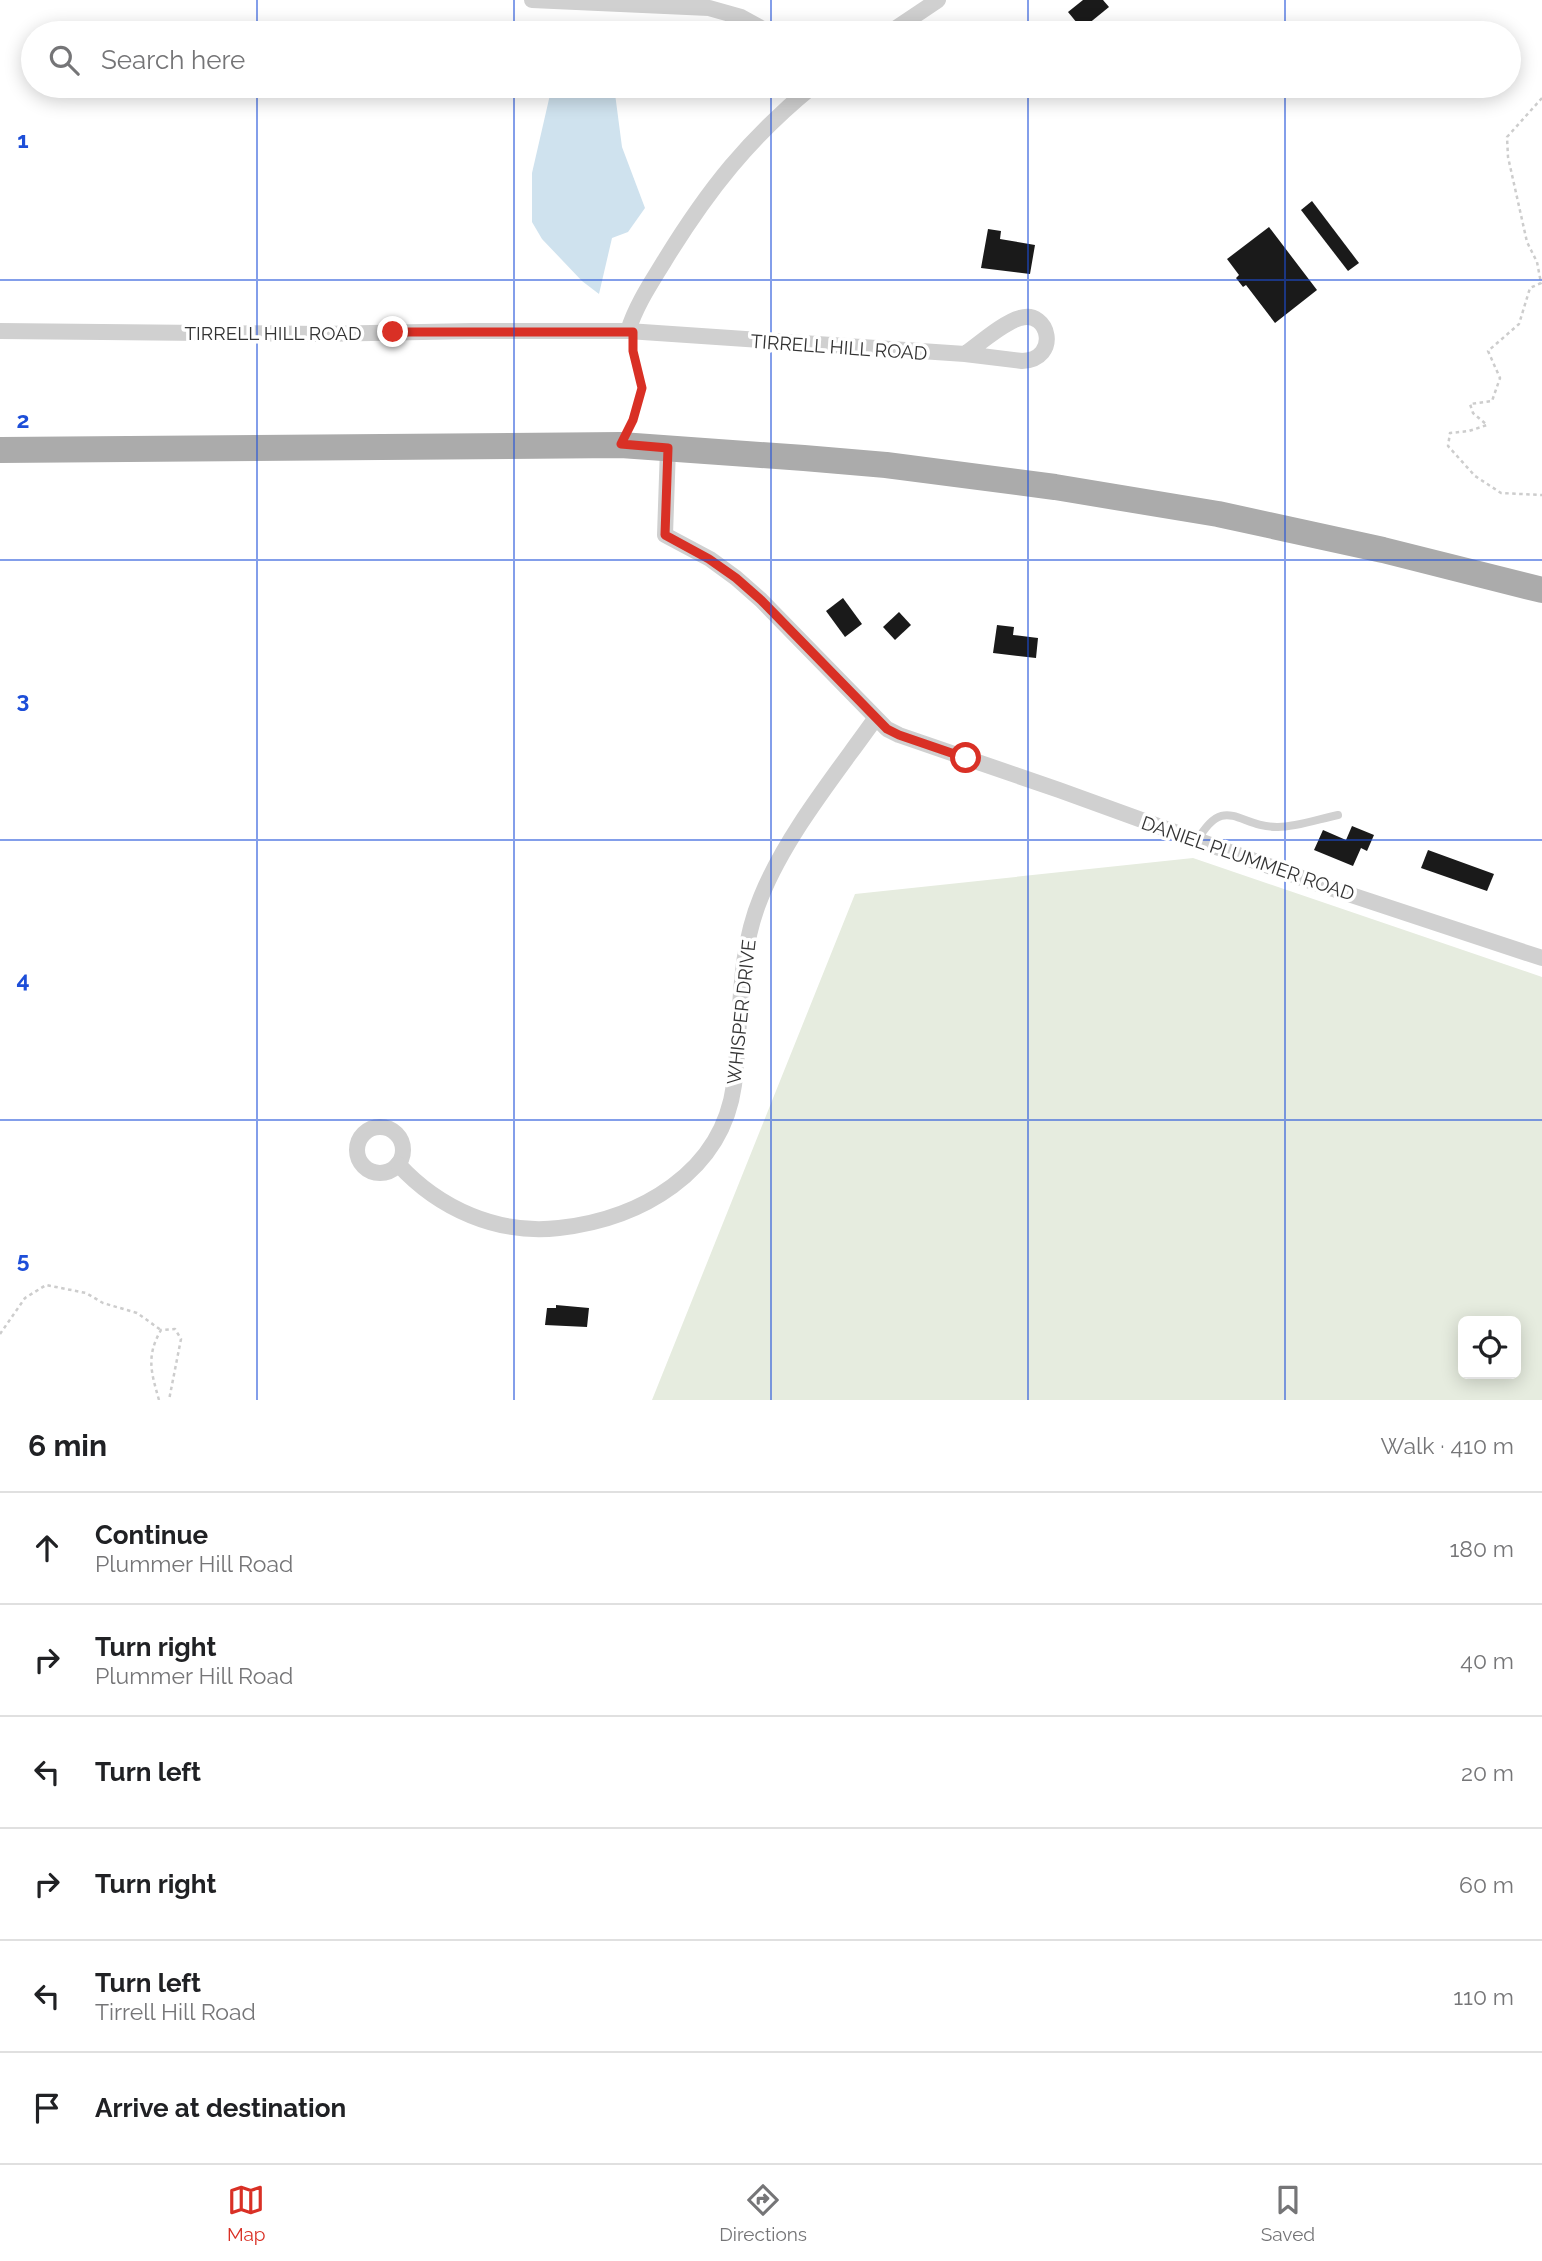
<!DOCTYPE html>
<meta charset="utf-8">
<style>
body{margin:0;font-family:Raleway,sans-serif;background:#f6f6f6;color:#202124}
.controls{position:absolute;right:21px;bottom:21px;display:grid;overflow:hidden;border-radius:10px;box-shadow:0 4px 18px #0003}
.controls button{width:63px;height:63px;display:grid;place-items:center;padding:0;border:0;border-bottom:2px solid #e0e0e0;background:#fff;color:#202124;font:35px sans-serif}
.stop{position:absolute;width:21px;height:21px;margin:-16px;border:5px solid #d93025;border-radius:50%;background:#fff}
.stop.end{background:#d93025;border-color:#fff;box-shadow:0 2px 7px #0008}
.list{margin:0;padding:0;list-style:none}
h2{display:flex;justify-content:space-between;align-items:center;height:91px;margin:0;padding:0 28px;font-size:30px}
h2 small{font-size:23px;font-weight:400;color:#757577}
.list li{display:grid;grid-template-columns:46px 1fr auto;gap:21px;align-items:center;box-sizing:border-box;height:112px;padding:0 28px;border-top:2px solid #e0e0e0}
.list b{display:block;font-size:26px;white-space:nowrap}
.list p{margin:0;font-size:23px;white-space:nowrap;color:#757577}
.list em{font-size:23px;font-style:normal;color:#757577}
.icon{flex:none;width:38px;height:38px;fill:none;stroke:currentColor;stroke-width:2;stroke-linecap:round;stroke-linejoin:round}
.map{position:relative;flex:none;width:1542px;height:1400px;overflow:hidden}
.search{position:absolute;background:#fff;box-shadow:0 4px 18px #0003;left:21px;right:21px;top:21px;height:77px;display:flex;align-items:center;gap:18px;box-sizing:border-box;padding:0 24px;border-radius:38px;color:#757577;font-size:26px}
.sheet{height:763px;background:#fff}
nav{display:flex;justify-content:space-around;align-items:center;box-sizing:border-box;height:98px;border-top:2px solid #e0e0e0;background:#fff;font-size:19px;color:#757577}
nav a{display:grid;justify-items:center;gap:4px}
nav .on{color:#d93025}
.map>svg:first-child{display:block}
.green{fill:#e6ecdf;fill-rule:evenodd}
.water{fill:#cfe2ee}
.building{fill:#1a1a1a}
.lines{fill:none;stroke-linecap:round;stroke-linejoin:round}
.path{stroke:#cdcdcd;stroke-width:2.5;stroke-dasharray:3.5 3.5;stroke-linecap:butt}
.service{stroke:#d0d0d0;stroke-width:8}
.minor{stroke:#d0d0d0;stroke-width:16}
.primary{stroke:#ababab;stroke-width:26}
.route{stroke:#d93025;stroke-width:9}
.grid{fill:none;stroke:#1d4ed8;stroke-width:2;stroke-opacity:0.55}
.labels{text-anchor:middle;stroke-width:7;stroke-linejoin:round;paint-order:stroke}
.street-label{font-size:19px;fill:#333;stroke:#fff}
.grid-label{font-size:23px;text-anchor:middle;font-weight:bold;fill:#1d4ed8;stroke:#fff;stroke-width:7;stroke-linejoin:round;paint-order:stroke}
</style>
<div class="map">
<svg width="1542" height="1400" viewBox="0 0 1542 1400">
<rect width="100%" height="100%" fill="#fff"/>
<path class="green" d="M1193 858 1542 977V1400H652L855 894ZM1463 1321H1516V1374H1463Z"/>
<path class="water" d="M552 86H614L622 147 645 208 628 232 612 238 599 294 582 281 542 239 532 222V173Z"/>
<g class="building">
<path d="M1083 0H1103L1109 7 1082 29 1068 12Z"/>
<path d="M1312 201 1359 263 1348 271 1301 210Z"/>
<path d="M1269 227 1317 290 1275 323 1246 285 1243 287 1236 278 1239 275 1227 259Z"/>
<path d="M988 229 1001 231 1000 239 1035 245 1030 274 981 268Z"/>
<path d="M843 598 862 624 845 637 826 611Z"/>
<path d="M899 612 911 625 895 640 883 627Z"/>
<path d="M997 625 1014 627 1013 635 1038 638 1036 658 993 653Z"/>
<path d="M1352 826 1374 835 1367 851 1361 848 1353 866 1314 850 1323 830 1346 840Z"/>
<path d="M1428 850 1494 874 1487 891 1421 868Z"/>
<path d="M556 1305 589 1308 587 1327 545 1325 547 1308H556Z"/>
</g>
<g class="lines">
<g class="path">
<path d="M1542 98 1507 137 1508 157 1527 242 1537 262 1541 283 1530 288 1519 324 1488 351 1500 378 1492 401 1470 404 1473 413 1487 425 1469 431 1450 433 1448 446 1475 476 1501 493 1542 495"/>
<path d="M630 427 642 385 633 345"/>
<path d="M0 1334 25 1298 46 1285 86 1293 103 1303 137 1313 161 1330"/>
<path d="M159 1400C151 1372 146 1356 161 1330L175 1329 181 1339 169 1400"/>
</g>
<path class="service" d="M1197 841C1225 792 1239 828 1278 827 1297 827 1319 819 1338 815"/>
<g class="minor">
<path d="M532 0 709 8 741 17 770 33"/>
<path d="M889 33 938 0"/>
<path d="M0 331 321 334 472 331H628L965 354 1022 361C1061 359 1049 309 1020 318 1004 322 979 344 965 354"/>
<path d="M628 331C636 305 651 283 665 260 708 190 749 138 813 86"/>
<path d="M668 448 665 535 710 559 736 578 761 600 887 729 899 735 1059 790 1324 886 1542 958"/>
<circle cx="380" cy="1150" r="23"/>
<path d="M398 1164C439 1209 498 1235 559 1228 640 1219 722 1173 734 1085 742 1022 736 957 761 897 786 835 836 774 875 719"/>
</g>
<path class="primary" d="M0 450 621 445 804 458 886 465 1055 487 1218 514 1383 550 1542 590"/>
</g>
<g class="lines">
<path class="route" d="M393 332H633V351L642 388 633 420 621 444 668 448 665 535 709 559 736 578 761 600 887 729 899 735 966 758"/>
</g>
<path class="grid" d="M257 0V33M514 0V33M771 0V33M1028 0V33M1285 0V33M257 86V1400M514 86V1400M771 86V1400M1028 86V1400M1285 86V1400M0 280H1542M0 560H1542M0 840H1542M0 1120H1542"/>
<g class="labels">
<g class="street-label">
<text x="273" y="340">TIRRELL HILL ROAD</text>
<text transform="translate(839 347) rotate(4)" y="7">TIRRELL HILL ROAD</text>
<text transform="translate(1248 858) rotate(19)" y="7">DANIEL PLUMMER ROAD</text>
<text transform="translate(741 1012) rotate(-84)" y="7">WHISPER DRIVE</text>
</g>
</g>
<g class="grid-label">
<text x="23" y="148">1</text>
<text x="23" y="428">2</text>
<text x="23" y="708">3</text>
<text x="23" y="988">4</text>
<text x="23" y="1268">5</text>
</g>
</svg>
<div class="controls">
<button><svg class="icon" aria-label="locate" viewBox="0 0 24 24"><circle cx="12" cy="12" r="6"/><path d="M12 2v4M12 18v4M2 12h4M18 12h4"/></svg></button>
</div>
<div class="stop" style="left:966px;top:758px"></div>
<div class="stop end" style="left:393px;top:332px"></div>
<div class="search"><svg class="icon" aria-label="search" viewBox="0 0 24 24"><circle cx="10" cy="10" r="6"/><path d="M15 15l6 6"/></svg>Search here</div>
</div>
<section class="sheet">
<h2>6 min<small>Walk · 410 m</small></h2>
<ul class="list">
<li><svg class="icon" aria-label="ahead" viewBox="0 0 24 24"><path d="M12 20V5M6 11l6-6 6 6"/></svg><div><b>Continue</b><p>Plummer Hill Road</p></div><em>180 m</em></li>
<li><svg class="icon" aria-label="right" viewBox="0 0 24 24"><path d="M7 20v-9h11M14 6l5 5-5 5"/></svg><div><b>Turn right</b><p>Plummer Hill Road</p></div><em>40 m</em></li>
<li><svg class="icon" aria-label="left" viewBox="0 0 24 24"><path d="M17 20v-9H6M10 6l-5 5 5 5"/></svg><div><b>Turn left</b></div><em>20 m</em></li>
<li><svg class="icon" aria-label="right" viewBox="0 0 24 24"><path d="M7 20v-9h11M14 6l5 5-5 5"/></svg><div><b>Turn right</b></div><em>60 m</em></li>
<li><svg class="icon" aria-label="left" viewBox="0 0 24 24"><path d="M17 20v-9H6M10 6l-5 5 5 5"/></svg><div><b>Turn left</b><p>Tirrell Hill Road</p></div><em>110 m</em></li>
<li><svg class="icon" aria-label="arrive" viewBox="0 0 24 24"><path d="M6 21V4h12l-3 4 3 4H6"/></svg><div><b>Arrive at destination</b></div></li>
</ul>
</section>
<nav>
<a class="on"><svg class="icon" aria-label="map" viewBox="0 0 24 24"><path d="M3 6l6-2 6 2 6-2v14l-6 2-6-2-6 2zM9 4v14M15 6v14"/></svg>Map</a>
<a><svg class="icon" aria-label="directions" viewBox="0 0 24 24"><path d="M12 3l9 9-9 9-9-9zM9 14v-3h6M13 9l2 2-2 2"/></svg>Directions</a>
<a><svg class="icon" aria-label="saved" viewBox="0 0 24 24"><path d="M7 4h10v16l-5-4-5 4z"/></svg>Saved</a>
</nav>
